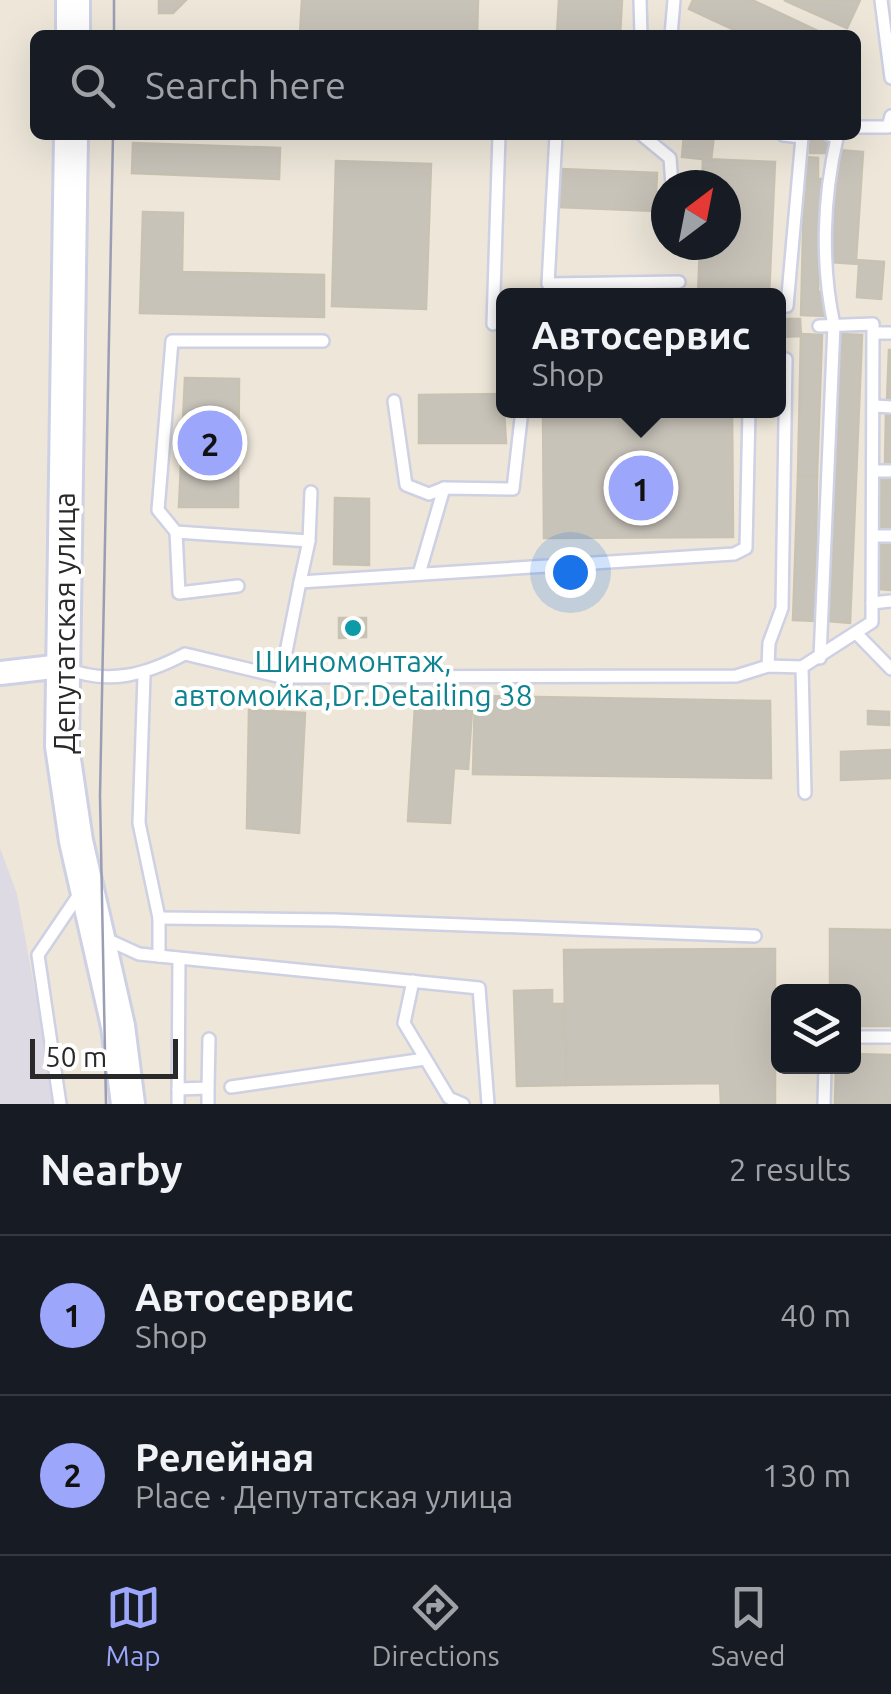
<!DOCTYPE html>
<meta charset="utf-8">
<style>
body{margin:0;font-family:Ubuntu,sans-serif;background:#20242c;color:#f1f3f6}
.controls{position:absolute;right:30px;bottom:30px;display:grid;overflow:hidden;border-radius:15px;box-shadow:0 10px 40px #0002}
.controls button{width:90px;height:90px;display:grid;place-items:center;padding:0;border:0;border-bottom:2px solid #363941;background:#171b24;color:#f1f3f6;font:50px sans-serif}
.compass{position:absolute;left:651px;top:170px;width:90px;height:90px;border-radius:50%;background:#171b24;box-shadow:0 10px 40px #0002;rotate:32deg}
.scale{position:absolute;left:30px;bottom:25px;width:148px;box-sizing:border-box;padding-left:10px;border:5px solid #292929;border-top:0;font-size:28px;line-height:35px;white-space:nowrap;color:#292929;-webkit-text-stroke:8px #fff;paint-order:stroke}
.you{position:absolute;left:570px;top:572px;width:35px;height:35px;margin:-25px;border:8px solid #fff;border-radius:50%;background:#1a73e8;box-shadow:0 0 0 15px #1a73e833}
.badge{display:grid;place-items:center;width:65px;height:65px;border-radius:50%;background:#9ca6fa;color:#111;font-size:32px;font-weight:700}
.pin{position:absolute;translate:-50% -50%;border:5px solid #fff;box-shadow:0 2px 10px #0006}
.popup{position:absolute;left:496px;top:288px;width:290px;height:130px;box-sizing:border-box;display:grid;place-content:center;border-radius:15px;background:#171b24;filter:drop-shadow(0 2px 8px #0005);font-size:32px;white-space:nowrap;color:#9ea1a6}
.popup b{font-size:38px;color:#f1f3f6}
.popup::after{content:'';position:absolute;left:50%;top:100%;margin-left:-20px;border:20px solid transparent;border-top-color:#171b24}
.list{margin:0;padding:0;list-style:none}
h2{display:flex;justify-content:space-between;align-items:center;height:130px;margin:0;padding:0 40px;font-size:42px}
h2 small{font-size:32px;font-weight:400;color:#9ea1a6}
.list li{display:grid;grid-template-columns:65px 1fr auto;gap:30px;align-items:center;box-sizing:border-box;height:160px;padding:0 40px;border-top:2px solid #363941}
.list b{display:block;font-size:38px;white-space:nowrap}
.list p{margin:0;font-size:32px;white-space:nowrap;color:#9ea1a6}
.list em{font-size:32px;font-style:normal;color:#9ea1a6}
.icon{flex:none;width:55px;height:55px;fill:none;stroke:currentColor;stroke-width:2;stroke-linecap:round;stroke-linejoin:round}
.map{position:relative;flex:none;width:891px;height:1104px;overflow:hidden}
.search{position:absolute;background:#171b24;box-shadow:0 10px 40px #0002;left:30px;right:30px;top:30px;height:110px;display:flex;align-items:center;gap:25px;box-sizing:border-box;padding:0 35px;border-radius:15px;color:#9ea1a6;font-size:38px}
.sheet{height:450px;background:#171b24}
nav{display:flex;justify-content:space-around;align-items:center;box-sizing:border-box;height:140px;border-top:2px solid #363941;background:#171b24;font-size:28px;color:#9ea1a6}
nav a{display:grid;justify-items:center;gap:5px}
nav .on{color:#9ca6fa}
.map>svg:first-child{display:block}
.industrial{fill:#dedae4}
.building{fill:#c8c3b9;stroke:#c8c2b3;stroke-width:2.5}
.lines{fill:none;stroke-linecap:round;stroke-linejoin:round}
.lane-casing{stroke:#ced0e3;stroke-width:16}
.street-casing{stroke:#ced0e3;stroke-width:28}
.secondary-casing{stroke:#ced0e3;stroke-width:38}
.lane{stroke:#fff;stroke-width:11}
.street{stroke:#fff;stroke-width:22}
.secondary{stroke:#fff;stroke-width:32}
.tram{stroke:#9b9db5;stroke-width:2.5}
.culture-dot{fill:#0f9aa8;stroke:#fff;stroke-width:4}
.labels{text-anchor:middle;stroke-width:8;stroke-linejoin:round;paint-order:stroke}
.street-label{font-size:30px;fill:#292929;stroke:#fff}
.culture-label{font-size:30px;fill:#0d838f;stroke:#fff}
</style>
<div class="map">
<svg width="891" height="1104" viewBox="0 0 891 1104">
<rect width="100%" height="100%" fill="#ede6d9"/>
<path class="industrial" d="M0 848 17 894 56 1104H0Z"/>
<g class="building">
<path d="M159 0H186L173 13H159Z"/>
<path d="M302 0H478L477 35H300Z"/>
<path d="M559 0H622L620 35 557 34Z"/>
<path d="M693 0H752L826 35H745L689 9Z"/>
<path d="M784 0H860L847 28Z"/>
<path d="M684 135H714L711 160 682 157Z"/>
<path d="M810 138 829 139V153H810Z"/>
<path d="M133 143 280 148 279 179 132 173Z"/>
<path d="M837 150 863 152 856 260 884 262 881 299 857 297 859 264 830 262Z"/>
<path d="M805 157 818 158V179H822L818 292H823L827 316 801 315Z"/>
<path d="M703 159 775 162 769 296H698L700 245H726V185H702Z"/>
<path d="M336 161 431 164 426 309 332 306Z"/>
<path d="M561 169 657 173 655 211 559 207Z"/>
<path d="M143 212 183 213 182 272 324 275V317L140 313Z"/>
<path d="M778 319H800L801 336 778 337Z"/>
<path d="M801 334 822 335 817 476H798Z"/>
<path d="M837 334 862 335 850 623 828 621Z"/>
<path d="M889 350H891V402L887 401Z"/>
<path d="M185 378 239 379 238 507H179Z"/>
<path d="M503 394 506 443H419V395Z"/>
<path d="M543 410H732L733 537 544 538Z"/>
<path d="M886 414H891V464H885Z"/>
<rect x="881" y="475" width="10" height="54"/>
<path d="M798 476H817L815 621 793 620Z"/>
<path d="M335 498 369 499V565L334 564Z"/>
<path d="M880 540H891V590L879 589Z"/>
<path d="M339 618H366V637L339 638Z"/>
<path d="M475 696 770 701 771 778 473 774Z"/>
<path d="M415 707 472 711 468 769 454 768 450 823 408 821Z"/>
<path d="M249 710 305 713 299 833 247 828Z"/>
<path d="M868 711 889 712V725L868 724Z"/>
<path d="M891 750V778L841 780V752Z"/>
<path d="M830 929 891 930V1026H854V992H830Z"/>
<path d="M775 949V1104H721L720 1083 566 1085 564 950Z"/>
<path d="M552 990V1004H564L566 1085 517 1086 514 991Z"/>
<path d="M854 1054 891 1055V1104H835L836 1066H854Z"/>
</g>
<g class="lines">
<g class="lane-casing">
<g id="lane">
<path d="M640 0 641 35"/>
<path d="M881 0 891 78"/>
<path d="M671 35 674 0"/>
<path d="M856 127H888L891 116"/>
<path d="M556 135 548 284 679 282"/>
<path d="M642 135 670 158 672 185"/>
<path d="M783 135 802 137 787 306"/>
<path d="M493 324 499 135"/>
<path d="M874 333H891"/>
<path d="M394 401 406 485 429 494 444 488 513 489 522 410"/>
<path d="M875 406 891 407"/>
<path d="M874 471H891"/>
<path d="M176 532 179 593 238 586"/>
<path d="M873 536H891"/>
<path d="M309 541 176 532 158 510 172 341H323"/>
<path d="M419 574 444 488"/>
<path d="M300 582 309 541 311 492"/>
<path d="M872 603 891 601"/>
<path d="M856 633 891 669"/>
<path d="M820 658 834 325C821 265 823 198 837 138L830 135"/>
<path d="M768 666 769 643 782 608 786 359"/>
<path d="M66 668C108 686 147 674 185 654L281 677 736 676 768 666 802 667"/>
<path d="M144 676 139 823 159 918V956"/>
<path d="M281 677 300 582 734 554 746 548 749 410"/>
<path d="M805 793 802 667 872 622 873 324 819 326"/>
<path d="M159 918 335 920 755 936"/>
<path d="M104 938 139 954 479 988 488 1104"/>
<path d="M413 981 404 1023 449 1098 463 1104"/>
<path d="M854 1037H891"/>
<path d="M231 1087 425 1059"/>
<path d="M208 1088V1104"/>
<path d="M178 1089 208 1088 209 1039"/>
<path d="M60 1104 38 955 80 893"/>
<path d="M178 1104 179 959"/>
<path d="M824 1104 825 1066"/>
</g>
</g>
<g class="street-casing">
<path id="street" d="M0 673 62 666"/>
</g>
<g class="secondary-casing">
<g id="secondary">
<path d="M73 35V0"/>
<path d="M71 135 62 746 76 841 118 1026 128 1104"/>
</g>
</g>
<use href="#lane" class="lane"/>
<use href="#street" class="street"/>
<use href="#secondary" class="secondary"/>
<g class="tram">
<path d="M114 35V0"/>
<path d="M106 1104 100 796 113 135"/>
</g>
</g>
<circle class="culture-dot" cx="353" cy="628" r="10"/>
<g class="labels">
<g class="street-label">
<text transform="translate(65 623) rotate(-90)" y="10">Депутатская улица</text>
</g>
<g class="culture-label">
<text x="353" y="672">Шиномонтаж,<tspan x="353" dy="34">автомойка,Dr.Detailing 38</tspan></text>
</g>
</g>
</svg>
<div class="controls">
<button><svg class="icon" aria-label="layers" viewBox="0 0 24 24"><path d="M12 4l9 5-9 5-9-5zM3 14l9 5 9-5"/></svg></button>
</div>
<svg class="compass" viewBox="-18 -18 36 36"><path d="M0-13l5 13h-10z" fill="#e53935"/><path d="M0 13l5-13h-10z" fill="#9ea1a6"/></svg>
<div class="scale">50 m</div>
<div class="you"></div>
<div class="pin badge" style="left:641px;top:488px">1</div>
<div class="popup"><b>Автосервис</b>Shop</div>
<div class="pin badge" style="left:210px;top:443px">2</div>
<div class="search"><svg class="icon" aria-label="search" viewBox="0 0 24 24"><circle cx="10" cy="10" r="6"/><path d="M15 15l6 6"/></svg>Search here</div>
</div>
<section class="sheet">
<h2>Nearby<small>2 results</small></h2>
<ul class="list">
<li><span class="badge">1</span><div><b>Автосервис</b><p>Shop</p></div><em>40 m</em></li>
<li><span class="badge">2</span><div><b>Релейная</b><p>Place · Депутатская улица</p></div><em>130 m</em></li>
</ul>
</section>
<nav>
<a class="on"><svg class="icon" aria-label="map" viewBox="0 0 24 24"><path d="M3 6l6-2 6 2 6-2v14l-6 2-6-2-6 2zM9 4v14M15 6v14"/></svg>Map</a>
<a><svg class="icon" aria-label="directions" viewBox="0 0 24 24"><path d="M12 3l9 9-9 9-9-9zM9 14v-3h6M13 9l2 2-2 2"/></svg>Directions</a>
<a><svg class="icon" aria-label="saved" viewBox="0 0 24 24"><path d="M7 4h10v16l-5-4-5 4z"/></svg>Saved</a>
</nav>
